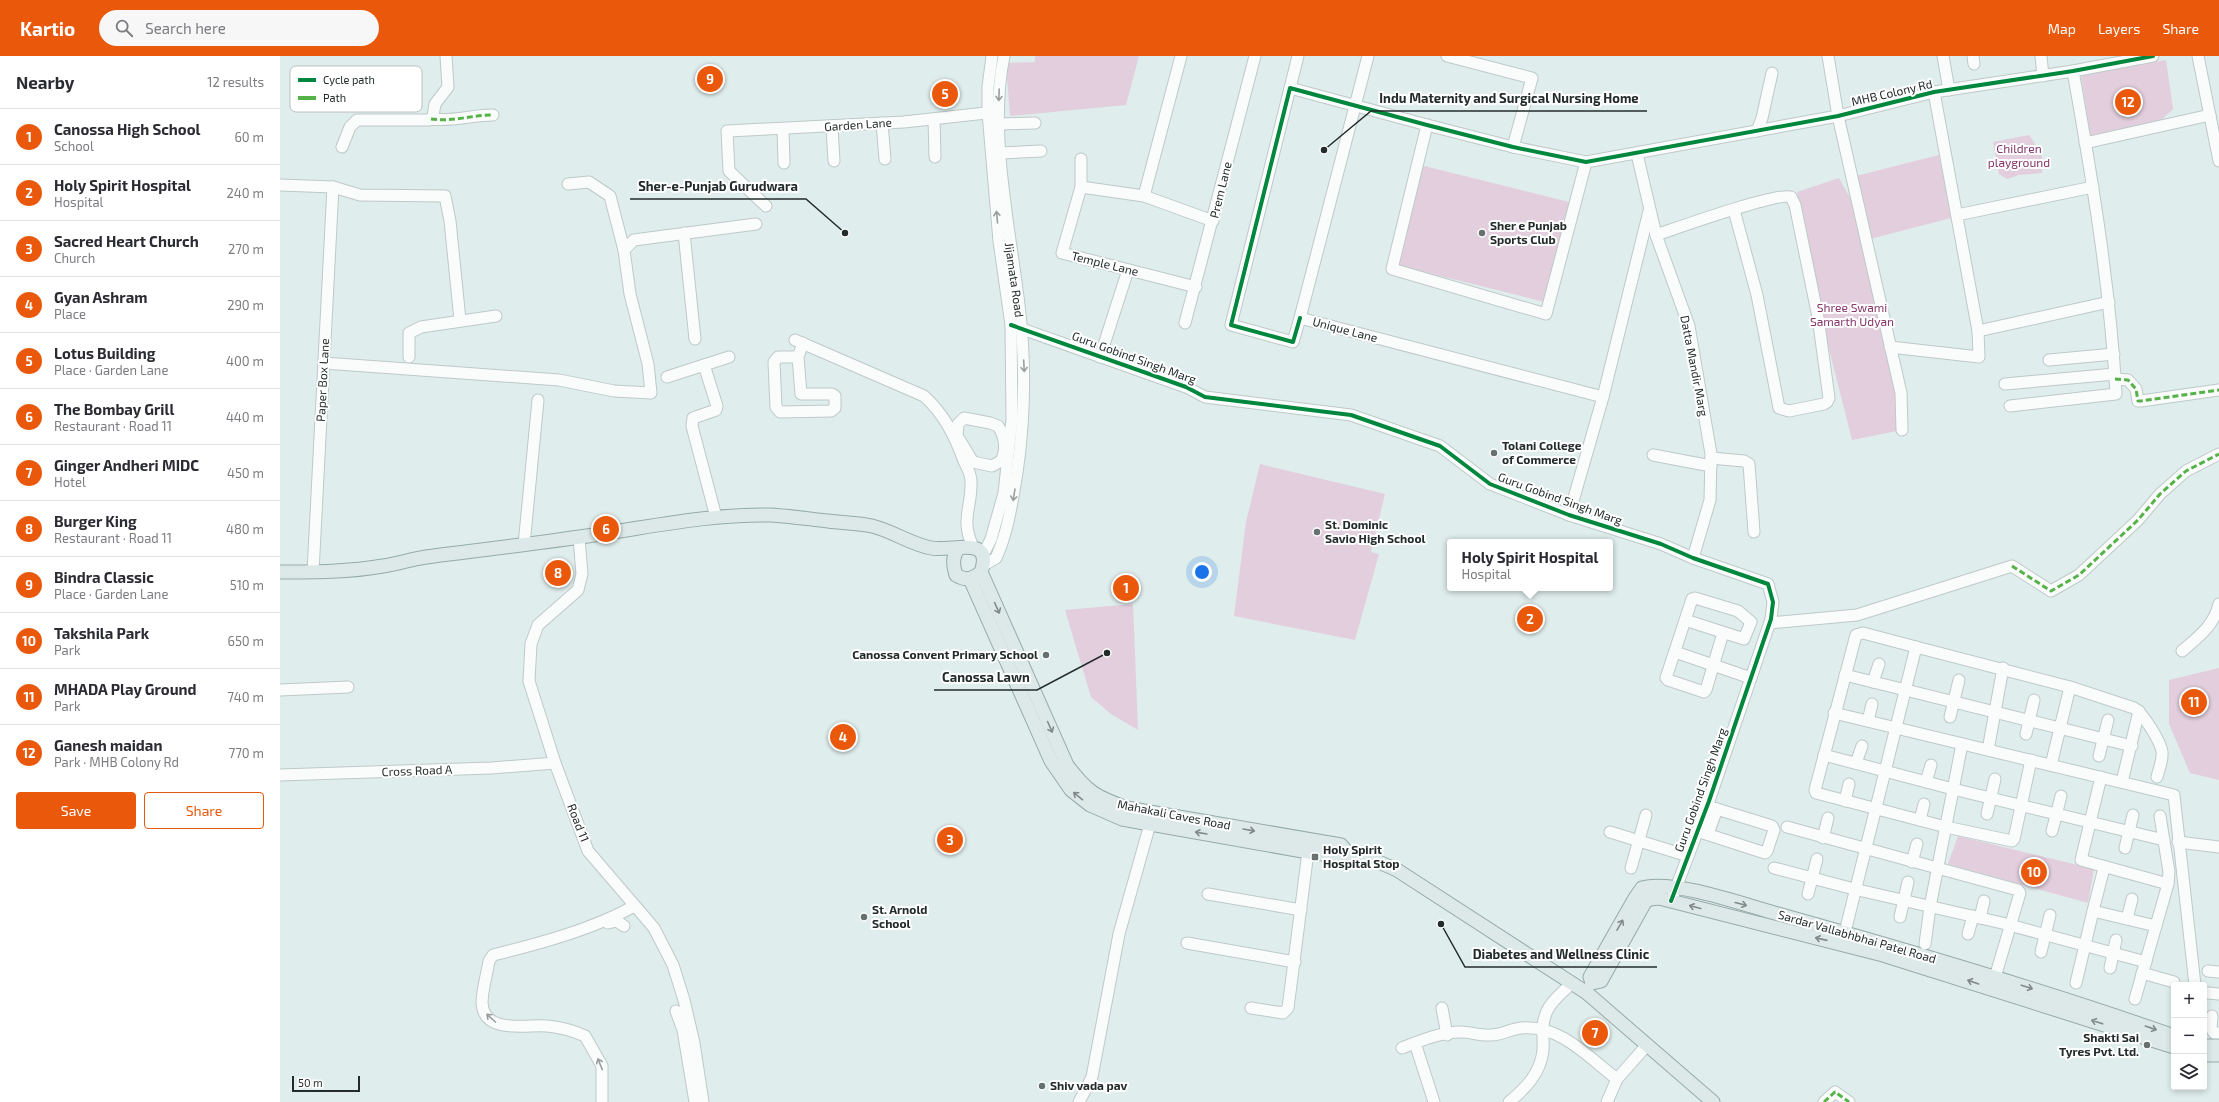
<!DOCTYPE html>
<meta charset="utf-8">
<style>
body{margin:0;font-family:"Exo 2",sans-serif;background:#f7f7f7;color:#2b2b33}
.controls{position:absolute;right:12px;bottom:12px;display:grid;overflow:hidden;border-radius:4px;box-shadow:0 2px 6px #0003}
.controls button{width:36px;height:36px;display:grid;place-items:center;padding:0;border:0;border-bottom:1px solid #e1e1e2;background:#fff;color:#2b2b33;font:20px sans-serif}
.scale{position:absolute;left:12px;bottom:10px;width:68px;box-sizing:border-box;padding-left:4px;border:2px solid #232c2b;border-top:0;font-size:11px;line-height:14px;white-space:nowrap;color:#232c2b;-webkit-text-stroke:3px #fff;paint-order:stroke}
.you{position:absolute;left:922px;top:516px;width:14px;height:14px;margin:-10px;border:3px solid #fff;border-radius:50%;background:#1a73e8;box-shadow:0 0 0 6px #1a73e833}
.badge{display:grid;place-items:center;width:26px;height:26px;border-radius:50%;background:#ea580c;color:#fff;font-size:13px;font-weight:700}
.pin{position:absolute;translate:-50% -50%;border:2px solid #fff;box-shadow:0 1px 4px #0006}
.popup{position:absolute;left:1167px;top:483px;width:166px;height:52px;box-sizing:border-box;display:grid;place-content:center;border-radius:4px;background:#fff;filter:drop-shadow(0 1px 3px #0005);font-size:13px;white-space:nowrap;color:#7c7c81}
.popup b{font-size:15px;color:#2b2b33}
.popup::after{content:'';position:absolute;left:50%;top:100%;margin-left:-8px;border:8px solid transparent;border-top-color:#fff}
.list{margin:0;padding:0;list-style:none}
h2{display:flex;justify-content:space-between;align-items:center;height:52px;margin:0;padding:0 16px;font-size:17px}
h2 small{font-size:13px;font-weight:400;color:#7c7c81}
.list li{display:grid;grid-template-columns:26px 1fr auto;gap:12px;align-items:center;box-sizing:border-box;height:56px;padding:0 16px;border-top:1px solid #e1e1e2}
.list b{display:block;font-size:15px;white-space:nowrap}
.list p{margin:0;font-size:13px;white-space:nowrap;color:#7c7c81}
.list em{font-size:13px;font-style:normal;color:#7c7c81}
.actions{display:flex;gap:8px;padding:12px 16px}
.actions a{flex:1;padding:9px 0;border:1px solid #ea580c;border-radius:4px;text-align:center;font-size:14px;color:#ea580c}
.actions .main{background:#ea580c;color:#fff}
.icon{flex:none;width:22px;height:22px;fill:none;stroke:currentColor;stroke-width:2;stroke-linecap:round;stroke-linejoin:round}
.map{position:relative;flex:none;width:1939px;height:1046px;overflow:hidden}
header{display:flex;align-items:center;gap:24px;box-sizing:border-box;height:56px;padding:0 20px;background:#ea580c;color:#fff}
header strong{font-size:19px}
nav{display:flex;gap:22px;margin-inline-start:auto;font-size:14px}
.search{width:280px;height:36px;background:#f7f7f7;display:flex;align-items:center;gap:10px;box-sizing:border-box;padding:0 14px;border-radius:22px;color:#7c7c81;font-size:15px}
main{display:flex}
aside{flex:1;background:#fff}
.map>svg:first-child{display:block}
.park{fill:#e2cedd}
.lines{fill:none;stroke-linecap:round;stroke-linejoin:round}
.minor-casing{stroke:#bec9c8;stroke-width:13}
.major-casing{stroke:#95abaa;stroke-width:15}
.minor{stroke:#fafcfc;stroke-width:11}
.major{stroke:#dde9e8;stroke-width:13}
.quiet{stroke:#55b246;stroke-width:3;stroke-dasharray:6 3;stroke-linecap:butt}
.cycleway-casing{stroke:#fff;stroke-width:6}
.cycleway{stroke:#00873e;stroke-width:4}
.oneway{stroke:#999e9e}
.oneway2{stroke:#808a8a}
.poi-dot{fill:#65706f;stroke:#fff;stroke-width:1.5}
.labels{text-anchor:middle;stroke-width:4;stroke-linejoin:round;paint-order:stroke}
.street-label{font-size:12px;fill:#232c2b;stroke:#fff}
.park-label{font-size:12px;fill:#853669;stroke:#fff}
.poi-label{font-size:12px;font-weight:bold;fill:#232c2b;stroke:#fff;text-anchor:start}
.key{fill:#fff;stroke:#bdc0bf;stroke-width:1}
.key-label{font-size:11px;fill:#232c2b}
.leader{fill:none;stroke:#232c2b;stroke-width:1.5}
.callout-dot{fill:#232c2b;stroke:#fff;stroke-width:1.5}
.callout-label{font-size:13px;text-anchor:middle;font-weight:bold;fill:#232c2b;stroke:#fff;stroke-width:4;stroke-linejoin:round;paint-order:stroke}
</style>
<header>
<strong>Kartio</strong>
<div class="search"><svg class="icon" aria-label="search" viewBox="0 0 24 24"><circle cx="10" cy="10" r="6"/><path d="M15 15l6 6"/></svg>Search here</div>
<nav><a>Map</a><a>Layers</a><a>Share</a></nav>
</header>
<main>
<aside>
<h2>Nearby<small>12 results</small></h2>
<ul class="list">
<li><span class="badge">1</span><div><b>Canossa High School</b><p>School</p></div><em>60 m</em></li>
<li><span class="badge">2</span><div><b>Holy Spirit Hospital</b><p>Hospital</p></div><em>240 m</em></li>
<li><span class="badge">3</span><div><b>Sacred Heart Church</b><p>Church</p></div><em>270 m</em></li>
<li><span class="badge">4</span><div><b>Gyan Ashram</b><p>Place</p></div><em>290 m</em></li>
<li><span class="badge">5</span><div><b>Lotus Building</b><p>Place · Garden Lane</p></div><em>400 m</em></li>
<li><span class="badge">6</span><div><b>The Bombay Grill</b><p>Restaurant · Road 11</p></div><em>440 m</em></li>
<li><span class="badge">7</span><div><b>Ginger Andheri MIDC</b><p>Hotel</p></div><em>450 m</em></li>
<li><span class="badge">8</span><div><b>Burger King</b><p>Restaurant · Road 11</p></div><em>480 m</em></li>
<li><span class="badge">9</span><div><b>Bindra Classic</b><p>Place · Garden Lane</p></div><em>510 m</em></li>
<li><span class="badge">10</span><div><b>Takshila Park</b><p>Park</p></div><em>650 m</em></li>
<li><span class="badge">11</span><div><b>MHADA Play Ground</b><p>Park</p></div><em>740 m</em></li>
<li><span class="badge">12</span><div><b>Ganesh maidan</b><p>Park · MHB Colony Rd</p></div><em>770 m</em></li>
</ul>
<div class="actions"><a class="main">Save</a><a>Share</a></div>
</aside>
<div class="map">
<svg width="1939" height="1046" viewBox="0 0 1939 1046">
<rect width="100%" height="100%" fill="#dfedec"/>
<g class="park">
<path d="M755 0H859L846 49 730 60 726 7 755 6Z"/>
<path d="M1886 4 1893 53 1875 70 1811 84 1801 19Z"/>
<path d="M1749 79 1762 98V117L1739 119 1727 123 1719 118 1713 86Z"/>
<path d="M1659 99 1671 162 1586 184 1601 252 1622 374 1572 384 1542 265 1517 136 1559 122 1580 160 1572 121Z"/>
<path d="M1140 109 1289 146 1265 246 1116 209Z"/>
<path d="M980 408 1105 438 1091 496 1099 498 1075 584 954 560 966 466Z"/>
<path d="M853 548 858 674 831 658 811 641 785 554Z"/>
<path d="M1939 612V724L1910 717 1889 668V624Z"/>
<path d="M1678 780 1814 813 1808 847 1668 808Z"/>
</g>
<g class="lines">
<g class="minor-casing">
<g id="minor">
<path d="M1088 0 1020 262 1323 341"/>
<path d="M1167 0 1252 22 1233 91"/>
<path d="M1548 0 1558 60 1621 337 1622 374"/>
<path d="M1663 0 1669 34"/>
<path d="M1693 0 1694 8"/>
<path d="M1761 0 1763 20"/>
<path d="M1918 0 1939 105"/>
<path d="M1010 32 1018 0"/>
<path d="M151 63C172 66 192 59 213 59"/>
<path d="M654 63 655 101"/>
<path d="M602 67 605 103"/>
<path d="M719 68 755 67"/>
<path d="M1147 69 1112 213 1266 258 1306 106"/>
<path d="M552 71 554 105"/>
<path d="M503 73 504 107"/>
<path d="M1477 75 1482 62 1492 17"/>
<path d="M1805 87 1930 59"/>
<path d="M62 91 70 71 77 64H150L153 60 155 48 168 31 166 0"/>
<path d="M721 97 761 95"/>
<path d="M1357 98 1376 179 1409 270 1431 398 1430 444 1413 502"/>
<path d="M801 103V131L782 197 916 231"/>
<path d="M288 128 309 126 330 140 344 194"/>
<path d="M0 129 53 131 80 139 165 140 170 165 180 264"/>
<path d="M801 131 864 140 933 165"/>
<path d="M864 140 901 0"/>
<path d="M486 150 449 115 447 75 624 66 715 56"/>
<path d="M1677 159 1813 131"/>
<path d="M404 177 415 283"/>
<path d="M1376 179C1397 172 1497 136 1511 141L1515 149 1538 261 1549 342 1547 346 1544 348 1509 355 1499 352 1477 239 1454 154"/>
<path d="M1020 262 1013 286 951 269 1010 32 1147 69 1233 91 1306 106 1558 60 1654 36 1793 15 1873 0"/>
<path d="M905 267 975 0"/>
<path d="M731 269 906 331 925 341 1071 359 1160 390 1210 428 1289 459 1381 488 1413 502 1488 528 1493 546 1491 563 1429 745 1391 845"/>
<path d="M1698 275 1829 246"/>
<path d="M515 284 644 340C664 358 675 380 684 405 687 411 691 418 691 425 692 452 680 463 693 491"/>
<path d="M1610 291 1699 301 1698 275 1654 36"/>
<path d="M129 301V277L141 271 216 260"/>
<path d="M518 301 521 338H552L555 340V352L551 355 500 356 496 351 494 306 498 301H518L523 287"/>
<path d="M820 301 848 214"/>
<path d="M1769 304 1834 298"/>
<path d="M44 307 279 324 334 335 371 337 368 308 350 238 344 194 354 184 476 168"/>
<path d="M424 309 437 350 436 354 413 362 412 370 436 461"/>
<path d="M387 321 449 301"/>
<path d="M1835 323 1848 324 1856 333 1858 345H1861L1939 334"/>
<path d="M1725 328 1835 318"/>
<path d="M1730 350 1836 338C1830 229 1812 122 1793 15"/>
<path d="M684 362 710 367 718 370C725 380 727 394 721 405L712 410 693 406 677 380 678 368Z"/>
<path d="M1373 399 1431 410"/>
<path d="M1431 402 1464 405 1469 408 1474 476"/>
<path d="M1289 459 1323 341 1369 155"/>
<path d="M299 482 302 518 298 534 258 569 251 588 249 625 275 707 308 795 374 872 393 909 404 944 414 987 423 1046"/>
<path d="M244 489 258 344"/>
<path d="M703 499 711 483 724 437 732 363 731 269 719 185 708 57V31L712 0"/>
<path d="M704 509 716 502C728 476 732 446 737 417 745 361 746 306 739 249 730 172 708 77 724 0"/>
<path d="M33 516 53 131"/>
<path d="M1405 564 1464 583 1471 566 1458 555 1415 542 1412 543 1386 622 1388 624 1424 636 1426 634 1443 577"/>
<path d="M1490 567 1577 559 1732 510 1771 535 1799 519 1858 464 1880 438 1906 415 1939 398"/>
<path d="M1636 591 1583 577 1576 579 1535 734 1536 737 1666 771 1732 785 1734 783 1751 704"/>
<path d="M1902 595C1918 581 1934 570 1939 548"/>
<path d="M1395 596 1471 622"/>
<path d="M1565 619 1852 690"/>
<path d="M1593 626 1599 608"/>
<path d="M0 634 68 631"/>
<path d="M1554 657 1894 739 1915 929"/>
<path d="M1670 661 1679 624"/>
<path d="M1588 665 1592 648"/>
<path d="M1746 678 1754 644"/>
<path d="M1708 694 1723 612"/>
<path d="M1544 699 1673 733 1884 784"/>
<path d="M1819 700 1828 664"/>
<path d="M1576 707 1582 690"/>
<path d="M1771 709 1790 631"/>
<path d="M0 719 211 712 275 707"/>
<path d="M1821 721 1801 804 1888 828"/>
<path d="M1646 726 1651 709"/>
<path d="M1842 726 1859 655"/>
<path d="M1565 745 1569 728"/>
<path d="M1707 758 1715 723"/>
<path d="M1640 764 1644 748"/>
<path d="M1507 771 1738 834 1740 837 1713 928"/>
<path d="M1417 775 1485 797 1487 795 1494 774 1492 770 1427 750"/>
<path d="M1772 775 1781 740"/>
<path d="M1330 776 1408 800"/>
<path d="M1428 778 1437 753"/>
<path d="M1543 782 1548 762"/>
<path d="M1898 786 1939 791"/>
<path d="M1845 792 1853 759"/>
<path d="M1632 806 1637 788"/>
<path d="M1351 812 1366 759"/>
<path d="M1494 812 1574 833 1722 867 1866 906"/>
<path d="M928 838 1021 854"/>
<path d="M1528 838 1537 803"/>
<path d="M1813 855 1824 812"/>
<path d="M1620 861 1628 826"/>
<path d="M1700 862 1704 845"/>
<path d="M1847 863 1852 843"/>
<path d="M328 867 337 865 344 870"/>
<path d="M1688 878 1693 860"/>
<path d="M1563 884 1636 591 1790 631 1854 652C1863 657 1881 686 1882 696 1883 704 1879 713 1877 721"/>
<path d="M907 887 1015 906"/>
<path d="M1645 888 1650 851 1682 688"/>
<path d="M1761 896 1770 859"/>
<path d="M1830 912 1836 884"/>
<path d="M1928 915 1939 916"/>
<path d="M1862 917 1894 926"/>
<path d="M1796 927 1813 855 1876 870"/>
<path d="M1928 937 1939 938"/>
<path d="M1855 943 1888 828 1889 816 1880 760"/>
<path d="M971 952 1003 957 1008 952 1029 788"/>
<path d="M1162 952 1167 979"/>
<path d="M396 955 403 974 415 1046"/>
<path d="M1932 960 1931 972 1934 977H1938"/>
<path d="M1135 987 1154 1046"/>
<path d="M1122 992C1140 985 1161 976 1181 976 1191 976 1201 980 1211 979 1221 979 1231 973 1241 972 1280 968 1309 1002 1337 1023"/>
<path d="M322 1046V1010L305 980C294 975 279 971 267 970 246 968 204 979 202 947 202 934 207 918 209 905L213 899C258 888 314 873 354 850"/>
<path d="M799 1046 812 1021 839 878 870 768"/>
<path d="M1229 1046C1245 1033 1261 1017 1263 994 1264 979 1260 971 1267 955 1271 945 1283 936 1291 928"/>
<path d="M1327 1046 1337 1023 1367 989"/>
<path d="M1544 1046 1555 1036 1569 1046"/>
</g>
</g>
<g class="major-casing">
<g id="major">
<path d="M678 493C672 501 673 509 676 519 683 523 689 525 697 519"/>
<path d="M0 516C34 516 69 516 103 510 117 508 132 503 146 501 208 493 271 486 333 476 385 468 437 458 490 459 509 460 529 463 548 465 563 467 578 467 592 470 613 475 630 488 651 492 672 496 714 478 701 516"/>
<path d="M701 516 787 709C807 736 816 741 847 752L1061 789 1068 797"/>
<path d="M690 523 771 705 791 734 810 749 842 763 1028 796 1058 800 1068 797 1085 800 1117 814 1307 937 1433 1046"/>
<path d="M1312 927 1310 921 1355 842 1362 832C1394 823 1465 849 1498 858 1631 895 1763 934 1894 980"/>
<path d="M1312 927 1321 925 1365 846 1370 843 1379 842 1603 899 1894 991"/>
<path d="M1924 990H1939"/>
<path d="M1924 999H1939"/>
</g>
</g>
<use href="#minor" class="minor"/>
<use href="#major" class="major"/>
<g class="quiet">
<path d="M151 63C172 66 192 59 213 59"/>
<path d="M1835 323 1848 324 1856 333 1858 345H1861L1939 334"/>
<path d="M1732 510 1771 535 1799 519 1858 464 1880 438 1906 415 1939 398"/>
<path d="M1544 1046 1555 1036 1569 1046"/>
</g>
<g class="cycleway-casing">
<g id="cycleway">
<path d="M1020 262 1013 286 951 269 1010 32 1147 69 1233 91 1306 106 1558 60 1654 36 1793 15 1873 0"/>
<path d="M731 269 906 331 925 341 1071 359 1160 390 1210 428 1289 459 1381 488 1413 502 1488 528 1493 546 1491 563 1429 745 1391 845"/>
</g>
</g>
<use href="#cycleway" class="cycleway"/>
</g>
<defs><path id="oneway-shaft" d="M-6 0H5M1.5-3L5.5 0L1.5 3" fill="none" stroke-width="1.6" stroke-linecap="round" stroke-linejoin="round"/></defs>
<g class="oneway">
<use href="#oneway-shaft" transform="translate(719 39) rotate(92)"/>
<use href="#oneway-shaft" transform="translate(717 161) rotate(-95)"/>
<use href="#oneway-shaft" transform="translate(744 310) rotate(87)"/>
<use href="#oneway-shaft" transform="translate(734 439) rotate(99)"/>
<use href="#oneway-shaft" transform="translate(211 962) rotate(-138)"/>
<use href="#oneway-shaft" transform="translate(320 1008) rotate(-112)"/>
</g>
<g class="oneway2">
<use href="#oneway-shaft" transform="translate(717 552) rotate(66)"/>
<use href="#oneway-shaft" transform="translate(770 671) rotate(66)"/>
<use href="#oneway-shaft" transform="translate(798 740) rotate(-141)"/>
<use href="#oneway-shaft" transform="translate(969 774) rotate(10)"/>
<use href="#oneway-shaft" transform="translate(921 777) rotate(-170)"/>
<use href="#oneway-shaft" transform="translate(1461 848) rotate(15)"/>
<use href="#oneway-shaft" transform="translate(1415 851) rotate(-165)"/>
<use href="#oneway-shaft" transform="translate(1340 869) rotate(-60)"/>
<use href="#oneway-shaft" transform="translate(1541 883) rotate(-167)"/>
<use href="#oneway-shaft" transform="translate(1693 926) rotate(-161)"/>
<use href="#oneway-shaft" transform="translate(1747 931) rotate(18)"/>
<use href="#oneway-shaft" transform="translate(1817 966) rotate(-162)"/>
<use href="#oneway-shaft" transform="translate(1871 972) rotate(19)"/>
</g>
<g class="poi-dot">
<circle cx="1202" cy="177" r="4"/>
<circle cx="1214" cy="397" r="4"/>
<circle cx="1037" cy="476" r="4"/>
<circle cx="766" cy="599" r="4"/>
<rect x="1031" y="797" width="8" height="8" rx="2"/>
<circle cx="584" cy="861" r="4"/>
<circle cx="1867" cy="989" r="4"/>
<circle cx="762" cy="1030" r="4"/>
</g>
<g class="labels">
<g class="street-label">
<text transform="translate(1612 37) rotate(-13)" y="4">MHB Colony Rd</text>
<text transform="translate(578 69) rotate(-4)" y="4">Garden Lane</text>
<text transform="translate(941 134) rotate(-76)" y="4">Prem Lane</text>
<text transform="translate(825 208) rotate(14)" y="4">Temple Lane</text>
<text transform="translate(734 224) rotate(82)" y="4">Jijamata Road</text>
<text transform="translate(1065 274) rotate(15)" y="4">Unique Lane</text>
<text transform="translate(854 302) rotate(20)" y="4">Guru Gobind Singh Marg</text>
<text transform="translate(1414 310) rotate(79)" y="4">Datta Mandir Marg</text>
<text transform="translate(43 324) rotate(-87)" y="4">Paper Box Lane</text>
<text transform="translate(1280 443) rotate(20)" y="4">Guru Gobind Singh Marg</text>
<text transform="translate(137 715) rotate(-2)" y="4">Cross Road A</text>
<text transform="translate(1421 734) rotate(-70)" y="4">Guru Gobind Singh Marg</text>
<text transform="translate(894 759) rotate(11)" y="4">Mahakali Caves Road</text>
<text transform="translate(298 767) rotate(69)" y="4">Road 11</text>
<text transform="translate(1577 881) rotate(16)" y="4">Sardar Vallabhbhai Patel Road</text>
</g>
<g class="park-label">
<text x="1739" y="97">Children<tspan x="1739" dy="14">playground</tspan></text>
<text x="1572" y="256">Shree Swami<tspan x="1572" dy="14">Samarth Udyan</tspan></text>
</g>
<g class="poi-label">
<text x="1210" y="174">Sher e Punjab<tspan x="1210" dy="14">Sports Club</tspan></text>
<text x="1222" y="394">Tolani College<tspan x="1222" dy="14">of Commerce</tspan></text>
<text x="1045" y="473">St. Dominic<tspan x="1045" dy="14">Savio High School</tspan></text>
<text x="758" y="603" text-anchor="end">Canossa Convent Primary School</text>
<text x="1043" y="798">Holy Spirit<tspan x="1043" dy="14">Hospital Stop</tspan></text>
<text x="592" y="858">St. Arnold<tspan x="592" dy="14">School</tspan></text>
<text x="1859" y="986" text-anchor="end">Shakti Sai<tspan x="1859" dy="14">Tyres Pvt. Ltd.</tspan></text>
<text x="770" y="1034">Shiv vada pav</text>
</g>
</g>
<rect x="10" y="10" width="132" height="46" rx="6" class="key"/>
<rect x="18" y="22" width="18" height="4" fill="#00873e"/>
<rect x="18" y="40" width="18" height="4" fill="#55b246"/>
<g class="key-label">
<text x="43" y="28">Cycle path</text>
<text x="43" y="46">Path</text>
</g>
<path class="leader" d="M1044 94L1091 55H1367M565 177L526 143H350M827 597L757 634H654M1161 868L1185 911H1377"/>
<g class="callout-dot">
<circle cx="1044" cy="94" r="4"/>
<circle cx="565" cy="177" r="4"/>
<circle cx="827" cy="597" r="4"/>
<circle cx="1161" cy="868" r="4"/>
</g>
<g class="callout-label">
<text x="1229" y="47">Indu Maternity and Surgical Nursing Home</text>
<text x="438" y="135">Sher-e-Punjab Gurudwara</text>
<text x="706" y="626">Canossa Lawn</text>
<text x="1281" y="903">Diabetes and Wellness Clinic</text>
</g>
</svg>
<div class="controls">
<button>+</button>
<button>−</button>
<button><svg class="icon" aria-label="layers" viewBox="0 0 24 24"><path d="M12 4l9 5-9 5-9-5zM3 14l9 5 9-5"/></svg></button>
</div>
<div class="scale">50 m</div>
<div class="you"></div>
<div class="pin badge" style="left:846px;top:532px">1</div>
<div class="pin badge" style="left:1250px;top:563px">2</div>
<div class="popup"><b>Holy Spirit Hospital</b>Hospital</div>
<div class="pin badge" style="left:670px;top:784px">3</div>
<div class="pin badge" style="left:563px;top:681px">4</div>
<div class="pin badge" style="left:665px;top:38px">5</div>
<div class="pin badge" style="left:326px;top:473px">6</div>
<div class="pin badge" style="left:1315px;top:977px">7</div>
<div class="pin badge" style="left:278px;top:517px">8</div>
<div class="pin badge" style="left:430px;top:23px">9</div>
<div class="pin badge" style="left:1754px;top:816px">10</div>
<div class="pin badge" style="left:1914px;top:646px">11</div>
<div class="pin badge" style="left:1848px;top:46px">12</div>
</div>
</main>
